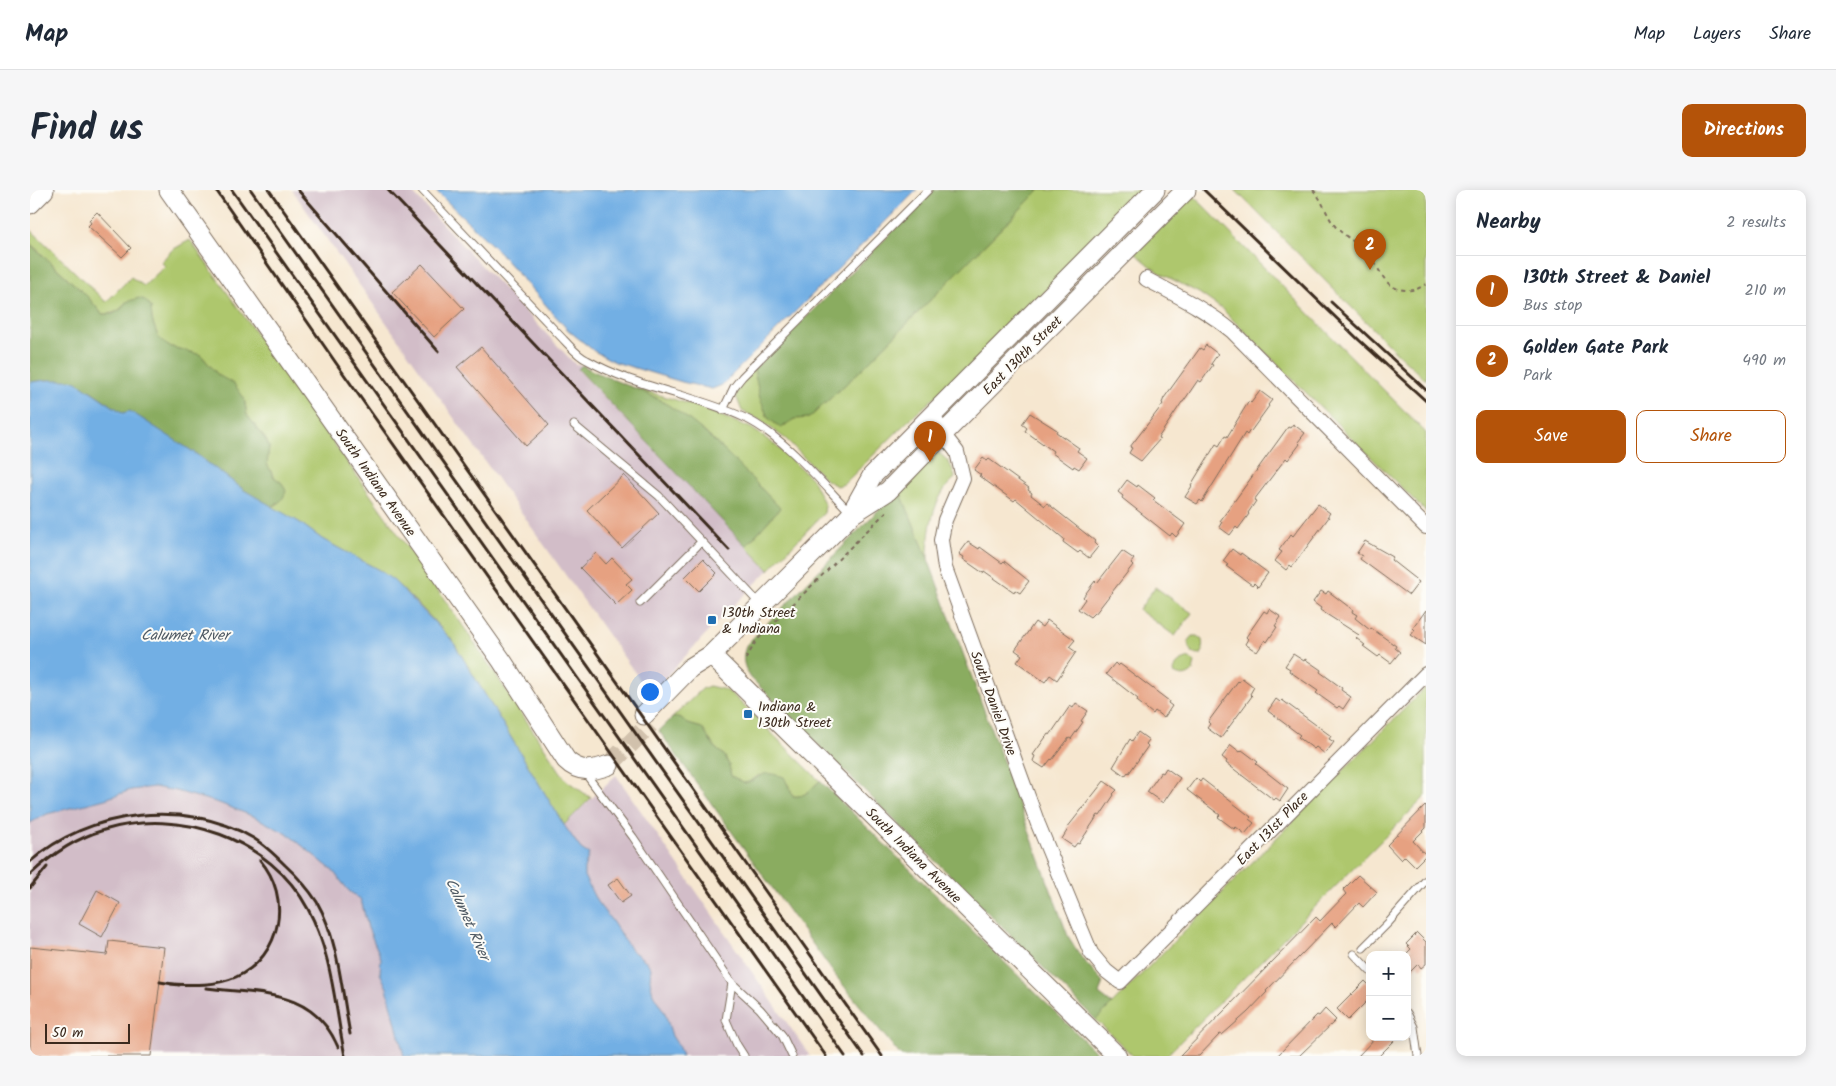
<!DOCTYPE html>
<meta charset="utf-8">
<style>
body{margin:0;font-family:Kalam,sans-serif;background:#f6f6f7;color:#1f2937}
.controls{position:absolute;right:15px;bottom:15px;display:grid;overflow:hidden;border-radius:10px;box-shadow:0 2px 12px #0003}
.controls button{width:45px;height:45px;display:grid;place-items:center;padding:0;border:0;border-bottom:1px solid #e0e1e3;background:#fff;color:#1f2937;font:25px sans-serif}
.scale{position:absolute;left:15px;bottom:12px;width:85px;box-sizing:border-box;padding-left:5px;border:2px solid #3b2a1e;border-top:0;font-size:14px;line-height:18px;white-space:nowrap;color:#3b2a1e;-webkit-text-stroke:4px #fdfcf7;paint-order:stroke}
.you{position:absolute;left:619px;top:501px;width:18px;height:18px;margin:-12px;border:4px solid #fff;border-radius:50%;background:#1a73e8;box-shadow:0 0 0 8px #1a73e833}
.badge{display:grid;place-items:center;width:32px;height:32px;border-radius:50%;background:#b45309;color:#fff;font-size:16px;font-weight:700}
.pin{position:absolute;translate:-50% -41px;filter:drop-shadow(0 1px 2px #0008)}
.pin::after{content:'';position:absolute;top:26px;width:18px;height:15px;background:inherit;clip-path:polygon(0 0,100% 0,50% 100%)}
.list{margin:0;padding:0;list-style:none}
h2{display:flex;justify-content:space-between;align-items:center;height:65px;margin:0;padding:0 20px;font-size:21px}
h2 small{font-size:16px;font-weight:400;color:#747a83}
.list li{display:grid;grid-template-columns:32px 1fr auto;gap:15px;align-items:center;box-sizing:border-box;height:70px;padding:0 20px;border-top:1px solid #e0e1e3}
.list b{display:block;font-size:19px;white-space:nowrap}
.list p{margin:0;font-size:16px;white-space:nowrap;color:#747a83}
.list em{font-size:16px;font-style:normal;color:#747a83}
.actions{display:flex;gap:10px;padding:15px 20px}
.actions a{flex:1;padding:11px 0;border:1px solid #b45309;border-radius:10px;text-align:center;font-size:18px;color:#b45309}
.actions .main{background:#b45309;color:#fff}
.map{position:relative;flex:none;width:1396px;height:866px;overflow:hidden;border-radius:10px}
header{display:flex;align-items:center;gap:30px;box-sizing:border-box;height:70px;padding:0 25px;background:#fff;border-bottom:1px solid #e0e1e3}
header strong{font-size:24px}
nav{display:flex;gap:28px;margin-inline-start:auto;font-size:18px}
.intro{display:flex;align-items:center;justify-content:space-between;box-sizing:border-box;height:120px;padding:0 30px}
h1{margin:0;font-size:35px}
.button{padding:12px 22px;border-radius:10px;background:#b45309;color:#fff;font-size:18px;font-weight:700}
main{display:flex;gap:30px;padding:0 30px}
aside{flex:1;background:#fff;border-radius:10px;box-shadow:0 2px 12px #0003}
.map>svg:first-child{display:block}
.industrial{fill:#d2bdc8}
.green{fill:#aec76d;stroke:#747846}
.forest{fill:#8aac60;stroke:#626b3f}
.water{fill:#72afe4;stroke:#566c81}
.building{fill:#e6a181}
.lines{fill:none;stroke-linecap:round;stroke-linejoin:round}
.secondary-tunnel{stroke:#d1c1ac;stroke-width:19;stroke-dasharray:19 9;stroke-linecap:butt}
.service-casing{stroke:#7c6c5c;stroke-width:9}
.minor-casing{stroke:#7c6c5c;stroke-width:16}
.secondary-casing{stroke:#7c6c5c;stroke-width:21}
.path{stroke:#7c6c5c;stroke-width:2;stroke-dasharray:4 4;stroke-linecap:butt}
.service{stroke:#fff;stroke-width:7}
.minor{stroke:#fff;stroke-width:14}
.secondary{stroke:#fff;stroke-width:19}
.rail{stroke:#3b2a1e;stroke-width:3}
.poi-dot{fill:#1f6fb2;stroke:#fdfcf7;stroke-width:2}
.labels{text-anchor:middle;stroke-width:4;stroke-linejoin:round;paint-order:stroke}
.street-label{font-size:14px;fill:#3b2a1e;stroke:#fdfcf7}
.poi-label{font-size:14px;fill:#3b2a1e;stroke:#fdfcf7;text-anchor:start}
.water-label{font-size:15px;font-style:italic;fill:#4e5963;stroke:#fdfcf7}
</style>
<header>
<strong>Map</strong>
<nav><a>Map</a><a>Layers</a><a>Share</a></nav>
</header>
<div class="intro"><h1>Find us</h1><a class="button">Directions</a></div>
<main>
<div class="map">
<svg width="1396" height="866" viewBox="0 0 1396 866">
<rect width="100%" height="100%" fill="#fdfcf7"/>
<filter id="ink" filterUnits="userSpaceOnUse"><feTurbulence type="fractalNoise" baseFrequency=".02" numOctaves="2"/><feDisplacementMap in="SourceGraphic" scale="10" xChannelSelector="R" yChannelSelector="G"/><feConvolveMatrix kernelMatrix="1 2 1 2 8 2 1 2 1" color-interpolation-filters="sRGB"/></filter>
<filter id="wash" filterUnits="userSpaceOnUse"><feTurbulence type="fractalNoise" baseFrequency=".0096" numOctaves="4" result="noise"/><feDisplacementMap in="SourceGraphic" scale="20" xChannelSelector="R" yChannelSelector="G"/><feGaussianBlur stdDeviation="1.12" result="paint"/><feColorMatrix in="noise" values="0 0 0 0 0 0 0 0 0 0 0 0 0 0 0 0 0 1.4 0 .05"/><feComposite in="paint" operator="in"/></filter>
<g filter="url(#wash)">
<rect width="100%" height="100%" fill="#f6e7d0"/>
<g class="industrial">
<path d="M262 0H380L545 174 552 175 548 180 739 380 688 431 620 504Z"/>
<path d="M586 585 780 866H652L648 855 642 846 635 823 623 804 620 790 621 778 616 771 601 760 582 731 567 712 554 686 556 661 551 659 534 635Z"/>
<path d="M124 597 146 601 189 613 225 627 259 645 302 680 319 701 331 710 338 738 351 768 350 783 357 798 374 866H0V633L17 624 75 609 101 600Z"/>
</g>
<g class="green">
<path d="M1009 0H1116L957 161 878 231 814 294 807 296 796 290 756 249 728 229 712 221 706 206 710 193 724 179 730 208 738 228 751 238 764 229 779 228 831 180Z"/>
<path d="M1205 0H1396V190L1363 159Z"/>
<path d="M1162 4 1396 243V322L1192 119 1169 103 1128 82 1105 63Z"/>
<path d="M0 39 76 112 101 87 114 96 135 76 131 72 142 60 160 50 431 433 536 590 561 608 534 635 422 450 391 417 364 391 349 380 292 349 269 332 240 317 248 314 252 293 244 287 237 274 239 257 236 250 217 225 214 208 188 185 171 165 138 156 128 147 122 130 121 117 96 112C89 122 84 124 72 124L57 106 0 53Z"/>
<path d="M599 196 666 216 721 238 744 254 782 289 795 315 794 323 739 380 716 356 750 318 676 243 629 209Z"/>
<path d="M907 262C918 269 922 275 925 288 902 307 898 342 898 369L869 299Z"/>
<path d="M1125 397 1162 423 1145 446 1109 420Z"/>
<path d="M1163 446H1167L1172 450 1173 461 1171 464 1167 465 1162 463C1158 455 1156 453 1163 446Z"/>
<path d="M1159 468 1165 472 1163 481C1157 487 1151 487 1144 483 1144 473 1151 471 1159 468Z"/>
<path d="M679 496 696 500 704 506 790 591C780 598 777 608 763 606L759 595 729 585 720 592 715 593 701 586 699 575 694 565 685 558 672 538 658 534 650 527 642 528 672 499Z"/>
<path d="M1396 497V606L1136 866H1103L1066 830Z"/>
</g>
<g class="forest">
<path d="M904 0H1009L831 180 779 228 764 229 751 238 738 228 730 208 724 179Z"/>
<path d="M0 54 57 106 72 124H83L91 119 96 112 109 108 115 110 121 117 122 130 128 147 138 156 171 165 188 185 204 194 214 208 217 225 236 250 239 257 237 274 244 287 252 293 256 301C253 310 249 314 240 317L214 300 162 261 93 223 61 201 17 190 0 192Z"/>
<path d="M552 175C576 189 604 196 628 209 676 236 713 280 750 318L716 356 548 179Z"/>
<path d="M869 299 898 369 1038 746 1051 767 1073 792 1069 804 1082 814 1066 830 721 488C713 476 711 468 717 454Z"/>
<path d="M650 527 658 534 672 538 685 558 694 565 699 575 701 586 715 593C735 587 728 579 754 587L763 606C776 608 781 598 790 591L1070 866H871L805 785 629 541 642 528Z"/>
</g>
<g class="water">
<path d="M405 0H887L692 195 682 199 652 192 585 172 564 161 538 140 466 59Z"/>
<path d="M17 190H41L47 192 93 223 100 221 162 261 214 300 269 332 292 349 349 380 364 391 422 450 534 635 551 659 559 664 554 679V686L567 712 582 731 601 760 616 771 621 778 620 790 623 804 635 823 642 846 648 855 652 866H374L357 798 350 783 351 768 338 738 331 710 319 701 302 680 259 645 225 627 189 613 146 601 124 597 101 600 75 609 17 624 0 633V192Z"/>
</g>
<g id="blocks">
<g class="building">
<path d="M67 22 101 58 92 67 58 36 61 33 59 30Z"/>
<path d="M392 74 434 119 404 147 362 102Z"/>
<path d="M1176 155 1188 164 1181 174 1183 175 1171 192 1168 190 1153 212H1152L1128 248 1130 249 1111 271 1099 263 1102 258 1100 257 1133 214 1132 213 1134 208 1170 158 1173 160Z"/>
<path d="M451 157 519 235 496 256 427 177Z"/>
<path d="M1230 201 1242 210 1238 215 1239 216 1221 241 1220 240 1217 245 1215 243 1172 312 1170 310 1167 314 1155 307 1162 296 1161 295 1186 254 1189 256 1195 246 1197 247 1219 211 1221 213Z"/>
<path d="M1000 223 1027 240 1026 242 1049 258 1047 261 1057 268 1049 279 1044 276 1043 278 1022 263 1023 261 995 241 997 238 992 234Z"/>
<path d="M1263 234 1275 243 1268 252 1270 254 1258 270 1256 268 1224 310 1226 311 1218 323 1219 324 1208 339 1206 337 1200 345 1189 337 1192 332 1190 331 1258 237 1260 238Z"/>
<path d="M953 268 957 271 959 269 999 298 998 300 1002 303 1001 305 1015 316 1017 313 1065 351 1064 353 1068 357 1059 368 1050 361 1048 363 1033 352 1034 349 986 309 984 311 949 286 951 285 944 280Z"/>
<path d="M594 285 629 323 592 358 557 320Z"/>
<path d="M1097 290 1107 297 1108 295 1125 308 1123 310 1155 334 1146 347 1142 343 1140 346 1092 308 1093 306 1088 302Z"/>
<path d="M1288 314 1300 323 1297 327H1299L1262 377 1260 375 1256 380 1245 371 1252 362 1249 360 1261 344 1263 346Z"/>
<path d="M1335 351 1363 367 1361 370 1389 392 1379 405 1330 369 1332 366 1327 363Z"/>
<path d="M938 352 949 359 950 357 972 373 974 371 999 391 990 403 985 400 984 402 954 381 953 383 933 369 934 367 929 364Z"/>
<path d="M1202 359 1210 365 1211 363 1238 383 1228 397 1224 393 1222 395 1196 376 1198 375 1193 371Z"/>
<path d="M1092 361 1104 369 1101 373 1103 375 1065 424 1064 423 1060 427 1048 419 1055 409 1053 407 1065 391 1067 393Z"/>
<path d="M566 363 576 374 582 368 602 389 596 394 602 400 586 415 550 378Z"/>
<path d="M673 369 687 383 669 401 655 387Z"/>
<path d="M1291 401 1296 404 1298 401 1323 420 1322 422 1327 425 1325 428 1340 440 1341 438 1366 456 1365 458 1370 462 1361 473 1350 465 1348 467 1333 456 1335 455 1326 448 1329 445 1290 420 1291 418 1283 412Z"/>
<path d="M1239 419 1251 427 1245 436 1247 437 1237 452 1235 450 1227 462 1215 454 1218 449 1216 447 1234 421 1237 423Z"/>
<path d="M1396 420V455L1381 445 1385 440 1383 438Z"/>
<path d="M1017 430 1045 450 1039 457 1046 462 1027 490 1020 485 1015 492 987 472 992 465 985 460 1005 432 1012 437Z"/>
<path d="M1263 464 1274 471 1275 469 1291 480 1290 482 1312 498 1311 500 1321 507 1313 519 1309 516 1307 518 1286 503 1288 501 1259 481 1260 479 1255 476Z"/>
<path d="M1085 473 1088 476 1090 474 1139 511 1138 513 1142 516 1134 528 1125 521 1123 524 1107 511 1108 509 1076 484Z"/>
<path d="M1212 488 1224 497 1220 504 1222 506 1191 548 1177 538 1180 534 1178 532 1208 491 1209 492Z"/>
<path d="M1246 509 1250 512 1252 510 1301 546 1299 549 1304 552 1295 564 1286 557 1284 559 1268 547 1270 545 1238 521Z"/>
<path d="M1046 513 1058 521 1051 531 1053 532 1041 549 1039 548 1022 570 1021 569 1014 578 1003 571 1005 566 1003 565 1018 544 1020 545 1040 516 1043 518Z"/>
<path d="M1108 542 1119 550 1116 554 1118 556 1099 583 1098 582 1095 586 1083 577 1100 549 1102 551Z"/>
<path d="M1201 555 1210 562 1212 560 1228 572 1226 574 1258 599 1250 611 1246 608 1244 610 1196 573 1197 571 1192 567Z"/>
<path d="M1136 578 1150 588 1133 613 1117 602 1131 582 1133 583Z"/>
<path d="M1166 588 1170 592 1172 589 1221 627 1219 629 1224 633 1215 644 1206 637 1204 639 1188 627 1190 625 1157 600Z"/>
<path d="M1074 591 1087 600 1083 604 1084 605 1070 626 1068 625 1049 654 1047 653 1044 657 1032 649 1038 639 1037 638Z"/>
<path d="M1396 615V638L1383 651 1396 665 1385 676 1375 666 1371 670 1357 655Z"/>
<path d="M1328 685 1347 702 1333 717 1329 713 1306 737 1302 733 1236 801 1237 802 1218 822 1192 845 1190 844 1169 866H1150L1286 727 1290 731 1316 704 1313 700Z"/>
<path d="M588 688 601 706 591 713 578 695Z"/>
<path d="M67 700 90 713 72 747 49 734Z"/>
<path d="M1387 743 1396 752V774L1391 778 1388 774 1377 785V763L1381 759 1376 754Z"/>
<path d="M79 751 134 757 121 866H0V757L77 765Z"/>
<path d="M1335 791 1340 796V808L1318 830 1307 819Z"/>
<path d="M1295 819 1306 830 1269 866H1247L1287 825 1289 826Z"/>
<path d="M1346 847H1360L1364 851 1349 866H1328Z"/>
</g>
</g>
</g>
<g filter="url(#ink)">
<use href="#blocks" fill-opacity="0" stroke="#7c6c5c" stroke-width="1"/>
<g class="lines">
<path class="secondary-tunnel" d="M579 575 620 534"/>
<g class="service-casing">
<g id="service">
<path d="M392 0 534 150C541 157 548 166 557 170 606 198 664 204 715 228 753 246 790 291 820 322"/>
<path d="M693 220 704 197 712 187 898 0"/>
<path d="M544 235 629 306 730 414"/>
<path d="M610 413 671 352"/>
<path d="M555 583 603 647 702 793 730 819 752 845 762 866"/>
<path d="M1333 758 1359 732 1396 690"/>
<path d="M1324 764 1340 781"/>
<path d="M702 793 696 830 707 855 714 866"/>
<path d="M1377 823 1384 837 1388 866"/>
</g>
</g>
<g class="minor-casing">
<g id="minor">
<path d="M1116 89C1146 105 1177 120 1203 142L1396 337"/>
<path d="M903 225 913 244 927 262 933 288 915 330 911 350 915 378 1008 634 1061 763 1076 781 1090 792 1396 484"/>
</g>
</g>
<g class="secondary-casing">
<g id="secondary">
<path d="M139 0 472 471 536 570C549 583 563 581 579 575"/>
<path d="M0 14 14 0"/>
<path d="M822 322 842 286 1125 0"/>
<path d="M681 465 1087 866"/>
<path d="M614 525 660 478 681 465 822 324 858 301 913 244 1156 0"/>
</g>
</g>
<g class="path">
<path d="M1283 0C1293 10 1296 25 1305 36 1314 47 1329 53 1338 64 1351 78 1353 99 1375 100 1383 101 1389 99 1396 94"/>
<path d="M716 469 726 451 858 320"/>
</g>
<use href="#service" class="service"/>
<use href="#minor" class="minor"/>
<use href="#secondary" class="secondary"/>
<g class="rail">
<path d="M186 0 306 173 796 866"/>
<path d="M202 0 815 866"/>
<path d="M221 0 834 866"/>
<path d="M239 0 852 866"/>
<path d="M268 0 408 161"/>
<path d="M358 0 699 360"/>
<path d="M1174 0 1329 150 1396 211"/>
<path d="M1301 112 1396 200"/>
<path d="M0 672C58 620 155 608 223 648 235 655 245 665 255 675 267 686 278 698 287 712 308 748 312 802 320 844"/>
<path d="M0 685C21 665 46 648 74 640 149 617 240 648 278 719 302 763 305 818 315 866"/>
<path d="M0 698 17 677"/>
<path d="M130 792 149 795"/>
<path d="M141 794C163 795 186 796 206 787 252 766 262 707 230 670"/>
<path d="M176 798C230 805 283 798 308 857"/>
</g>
</g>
</g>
<g class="poi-dot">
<rect x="677" y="425" width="10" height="10" rx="2.5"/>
<rect x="713" y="519" width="10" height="10" rx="2.5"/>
</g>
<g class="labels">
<g class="street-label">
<text transform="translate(992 165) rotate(-45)" y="5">East 130th Street</text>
<text transform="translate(346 292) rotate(55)" y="5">South Indiana Avenue</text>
<text transform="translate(964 513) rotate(70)" y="5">South Daniel Drive</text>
<text transform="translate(1242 638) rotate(-46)" y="5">East 131st Place</text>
<text transform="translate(884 665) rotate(45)" y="5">South Indiana Avenue</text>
</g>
<g class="poi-label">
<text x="692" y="427">130th Street<tspan x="692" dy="16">&amp; Indiana</tspan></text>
<text x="728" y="521">Indiana &amp;<tspan x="728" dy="16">130th Street</tspan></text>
</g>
<g class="water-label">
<text x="155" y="450">Calumet River</text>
<text transform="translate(438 729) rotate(66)" y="5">Calumet River</text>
</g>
</g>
</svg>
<div class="controls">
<button>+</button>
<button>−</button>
</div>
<div class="scale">50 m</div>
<div class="you"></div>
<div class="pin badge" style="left:900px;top:272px">1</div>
<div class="pin badge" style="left:1340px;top:80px">2</div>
</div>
<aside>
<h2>Nearby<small>2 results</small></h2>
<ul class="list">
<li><span class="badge">1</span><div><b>130th Street &amp; Daniel</b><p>Bus stop</p></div><em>210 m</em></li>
<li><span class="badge">2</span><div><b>Golden Gate Park</b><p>Park</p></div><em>490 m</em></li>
</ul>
<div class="actions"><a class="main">Save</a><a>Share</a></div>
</aside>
</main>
